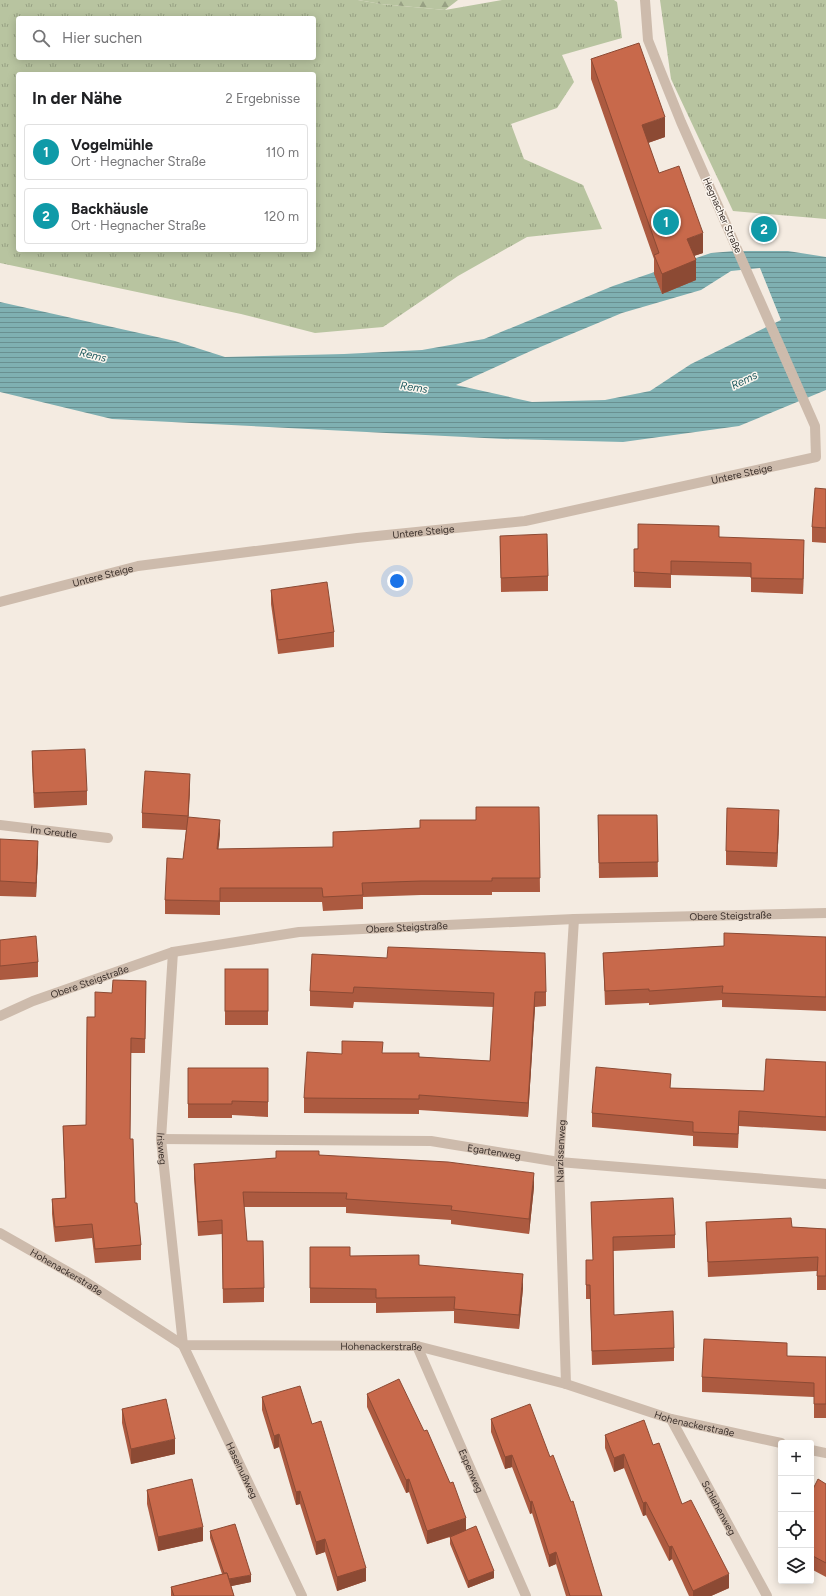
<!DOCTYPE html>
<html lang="de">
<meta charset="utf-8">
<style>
body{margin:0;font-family:Figtree,sans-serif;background:#f2f2f2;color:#202124}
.controls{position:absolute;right:12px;bottom:12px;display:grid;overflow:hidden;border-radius:4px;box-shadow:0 2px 10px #0003}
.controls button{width:36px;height:36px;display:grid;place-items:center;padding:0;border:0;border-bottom:1px solid #e0e0e0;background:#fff;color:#202124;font:20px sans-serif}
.you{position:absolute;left:397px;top:581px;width:14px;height:14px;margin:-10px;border:3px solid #fff;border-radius:50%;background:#1a73e8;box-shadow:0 0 0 6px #1a73e833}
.badge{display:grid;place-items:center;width:26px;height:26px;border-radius:50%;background:#1f5a5e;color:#fff;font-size:13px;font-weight:700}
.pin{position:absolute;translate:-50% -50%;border:2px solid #fff;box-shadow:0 1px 4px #0006}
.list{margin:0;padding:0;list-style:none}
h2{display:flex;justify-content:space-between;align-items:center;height:52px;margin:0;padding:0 16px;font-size:17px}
h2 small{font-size:13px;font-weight:400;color:#757577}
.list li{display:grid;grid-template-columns:26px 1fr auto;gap:12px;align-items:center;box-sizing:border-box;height:56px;margin:0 8px 8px;padding:0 8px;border:1px solid #e0e0e0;border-radius:4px}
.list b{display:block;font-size:15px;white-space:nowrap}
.list p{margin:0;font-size:13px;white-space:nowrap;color:#757577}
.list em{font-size:13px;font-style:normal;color:#757577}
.icon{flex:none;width:22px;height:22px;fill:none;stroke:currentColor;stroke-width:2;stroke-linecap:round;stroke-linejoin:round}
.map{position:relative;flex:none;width:826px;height:1596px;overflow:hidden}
.search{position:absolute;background:#fff;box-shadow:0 2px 10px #0003;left:16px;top:16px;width:300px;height:44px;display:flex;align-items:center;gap:10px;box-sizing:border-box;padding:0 14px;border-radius:4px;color:#757577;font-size:15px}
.panel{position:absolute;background:#fff;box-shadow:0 2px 10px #0003;left:16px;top:72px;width:300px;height:180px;border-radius:4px}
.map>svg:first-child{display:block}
.grass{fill:url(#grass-tufts);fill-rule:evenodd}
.forest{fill:url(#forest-firs)}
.water{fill:url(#water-rules);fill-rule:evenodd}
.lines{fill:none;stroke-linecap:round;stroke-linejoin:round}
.minor{stroke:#cdbbac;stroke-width:10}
.wall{fill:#ac5a40}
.shaded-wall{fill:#8c4a34}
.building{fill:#c8694b;stroke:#8c4a34}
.labels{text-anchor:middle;stroke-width:3;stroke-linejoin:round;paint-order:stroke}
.street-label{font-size:10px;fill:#3b302b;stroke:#fbf5ee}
.water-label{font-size:11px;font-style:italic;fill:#1f5a5e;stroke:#fbf5ee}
</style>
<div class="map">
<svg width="826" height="1596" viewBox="0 0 826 1596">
<defs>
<pattern id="grass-tufts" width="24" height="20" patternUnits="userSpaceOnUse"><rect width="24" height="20" fill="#b8c4a0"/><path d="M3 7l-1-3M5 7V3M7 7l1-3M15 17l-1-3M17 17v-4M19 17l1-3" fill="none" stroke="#97a083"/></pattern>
<pattern id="forest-firs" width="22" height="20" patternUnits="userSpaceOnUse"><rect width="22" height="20" fill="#b8c4a0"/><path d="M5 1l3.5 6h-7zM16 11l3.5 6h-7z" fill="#97a083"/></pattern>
<pattern id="water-rules" width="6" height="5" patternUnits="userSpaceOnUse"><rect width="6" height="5" fill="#7fb0b2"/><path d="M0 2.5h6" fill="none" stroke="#699091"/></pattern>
</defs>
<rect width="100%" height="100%" fill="#f4ebe1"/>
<g class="grass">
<path d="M0 0H358L381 4 445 10 502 0H614L617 2 622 38 562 55 574 82 557 108 511 124 524 159 583 185 602 229 527 237 458 276 383 327 315 333 241 314 0 263ZM18 18H314V58H18ZM18 74H314V250H18Z"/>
<path d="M660 0H826V219L733 211 671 79Z"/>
</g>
<path class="forest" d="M358 0H458L445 10 381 4Z"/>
<path class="water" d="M735 251H788L826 257V390L739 426 623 442 504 439 112 419 0 392V302L175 341 225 357 344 354 422 350 484 339 613 286 711 253ZM760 268 781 320 691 364 650 391 605 400 532 402 456 385 533 350 622 313 701 290 731 271Z"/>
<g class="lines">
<g class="minor">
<path id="s1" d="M0 602 138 566 357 538 525 521 816 457 815 426 681 122 648 40 645 0"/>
<path id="s2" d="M0 825 108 838"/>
<path id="s3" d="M173 952 161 1139 183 1345 302 1596"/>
<path id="s4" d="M0 1016 33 1001 173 952 299 932 574 919 826 913"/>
<path id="s5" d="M161 1139 431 1141 559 1162 826 1184"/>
<path id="s6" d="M0 1233 84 1281 183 1345 417 1346 566 1384 671 1419 781 1443"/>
<path id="s7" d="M417 1346 526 1596"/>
<path id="s8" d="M566 1384 559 1162 574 919"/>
<path id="s9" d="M671 1419 767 1596"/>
<path d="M811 1450 826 1453"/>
</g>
</g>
<g class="wall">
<path d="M591 59 665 137 648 143 659 173 703 253 694 256 696 280 662 294 654 274V259L591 79Z"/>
<path d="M826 489V543L812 542V527Z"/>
<path d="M500 536 548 576V591L501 592Z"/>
<path d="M719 537 804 554 803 594 751 592V577L671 575V588L634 587V549Z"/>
<path d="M271 590 334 632V647L278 654 271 604Z"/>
<path d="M32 751 87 791V805L34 808 32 765Z"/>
<path d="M190 788 188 817 220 834 218 849 333 848V832L420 828 476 820 539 807 540 892H492V895H421L363 897V909L323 911 322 902H220V915L165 914V900L183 859 186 830 142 828V813Z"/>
<path d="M598 815H657L658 877 599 878Z"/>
<path d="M779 824 777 867 726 865V851Z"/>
<path d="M0 839 38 856 36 897 0 896Z"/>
<path d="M826 937V1011L722 1007V1000L649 1005V1003L605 1005 603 953 724 946Z"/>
<path d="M0 940 38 962V977L0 980Z"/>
<path d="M312 954 546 992V1006L535 1007 528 1117 419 1110V1114L304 1113V1098L342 1054 383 1053 419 1057 490 1061 494 1007 354 1002 353 1008 310 1006V991Z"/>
<rect x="225" y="969" width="43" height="56"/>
<path d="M146 981 145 1053H131L130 1139 135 1203 141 1245V1260L95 1263 92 1238 55 1242 52 1214V1199L65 1198 63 1126 86 1125 95 1017 112 993Z"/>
<path d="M826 1062V1131L739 1126 738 1148 693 1146V1136L592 1127V1113L671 1088 764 1091Z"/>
<path d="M188 1068 268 1102V1117L232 1115V1118H188Z"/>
<path d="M319 1155 534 1187 529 1234 451 1224V1220L346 1213V1207H244L247 1241 264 1288V1302L223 1303 222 1234 198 1236 194 1178V1164Z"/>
<path d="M591 1202 675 1235V1248L613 1251 614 1315 674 1348V1361L592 1365 590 1299H586V1274L593 1260Z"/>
<path d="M706 1222 792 1227 826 1229V1290H817V1271L708 1277Z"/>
<path d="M310 1247 350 1256 419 1265 523 1288 519 1329 454 1323V1311L376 1313V1303H310Z"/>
<path d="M787 1356 826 1357V1418H814V1397L702 1392V1377Z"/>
<path d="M367 1394 466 1530 494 1578 468 1588 450 1544V1537L427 1544 409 1492 406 1493 367 1407Z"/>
<path d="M262 1397 312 1424 366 1581 337 1591 325 1552 316 1555 300 1504 296 1505 279 1447 274 1449 262 1410Z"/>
<path d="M122 1409 175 1454 131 1464 122 1423Z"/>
<path d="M491 1419 602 1596H566L556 1564 549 1567 532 1513 530 1514 512 1467 505 1469 491 1432Z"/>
<path d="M605 1435 653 1445 682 1504 729 1588 711 1596H689L672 1559 669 1561 646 1515 643 1516 624 1468 614 1472 605 1448Z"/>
<path d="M826 1484V1577L811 1569V1493Z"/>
<path d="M147 1490 203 1541 158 1551 147 1504Z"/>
<path d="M210 1531 251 1582 231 1586 234 1596H171V1587L222 1574 210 1538Z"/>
</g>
<g class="shaded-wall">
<path d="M665 117V137L642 145V125Z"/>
<path d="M703 233V253L687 258V239Z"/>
<path d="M696 260V280L662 294V274Z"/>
<path d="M804 540V554L803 594V579Z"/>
<path d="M190 774V788L188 831V816Z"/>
<path d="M779 810V824L777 867V853Z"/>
<path d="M220 820V834L217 863V849Z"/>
<path d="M38 841V856L36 897V883Z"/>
<path d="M535 992V1007L528 1117V1103Z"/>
<path d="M534 1173V1187L529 1234V1219Z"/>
<path d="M523 1274V1288L519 1329V1315Z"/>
<path d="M279 1434V1447L274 1449V1436Z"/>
<path d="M175 1439V1454L131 1464V1449Z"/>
<path d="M624 1454V1468L614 1472V1458Z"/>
<path d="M512 1455V1467L505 1469V1457Z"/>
<path d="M409 1479V1492L406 1493V1480Z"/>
<path d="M300 1491V1504L296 1505V1492Z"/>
<path d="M532 1501V1513L530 1514V1502Z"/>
<path d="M646 1502V1515L643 1516V1503Z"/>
<path d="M466 1518V1531L427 1544V1531Z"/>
<path d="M203 1527V1541L158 1551V1537Z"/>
<path d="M325 1539V1552L316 1555V1542Z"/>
<path d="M672 1546V1559L669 1561V1547Z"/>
<path d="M556 1552V1564L549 1567V1555Z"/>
<path d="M366 1568V1581L337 1591V1577Z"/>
<path d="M494 1571V1578L468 1588V1581Z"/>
<path d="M729 1574V1588L711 1596H693V1591Z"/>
<path d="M251 1575V1582L227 1587V1580Z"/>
</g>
<g class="building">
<path d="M639 43 665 117 642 125 659 173 679 166 703 233 687 239 696 260 662 274 654 255 659 253 591 59Z"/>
<path d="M815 488 826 489V528L812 527Z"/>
<path d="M638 524 719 526V537L804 540 803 579 751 578V563L671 561V574L634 572V549H638Z"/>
<path d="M547 534 548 576 501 578 500 536Z"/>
<path d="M327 582 334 632 278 640 271 590Z"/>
<path d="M85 749 87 791 34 793 32 751Z"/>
<path d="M145 771 190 774 188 816 142 813Z"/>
<path d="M476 807H539L540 878H492V881H421L362 883 363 895 323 897 322 888H220V901L165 900 167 858 183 859 188 817 220 820 217 849 333 847V832L420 828V820H476Z"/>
<path d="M727 808 779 810 777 853 726 851Z"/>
<path d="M598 815H657L658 862 599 863Z"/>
<path d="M0 839 38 841 36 883 0 881Z"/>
<path d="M724 933 826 937V997L722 993 723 986 649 991V989L605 991 603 953 724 946Z"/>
<path d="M36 936 38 962 0 966V940Z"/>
<path d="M388 947 545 953 546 992H535L528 1103 419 1095V1099L304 1098 307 1052 342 1054V1041L383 1042 382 1053H419V1057L490 1061 494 993 354 987 353 993 310 991 312 954 387 958Z"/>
<rect x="225" y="969" width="43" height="42"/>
<path d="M113 980 146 981 145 1039 131 1038 130 1139H133L135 1203H137L141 1245 95 1249 92 1224 55 1227 52 1199 66 1198 63 1126 86 1125 87 1017H95V992L112 993Z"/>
<path d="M766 1059 826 1062V1117L739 1111 738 1134 693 1132V1122L592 1113 596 1067 671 1074 670 1088 764 1091Z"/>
<path d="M188 1068H268V1102L232 1101V1104H188Z"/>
<path d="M276 1151H319V1155L448 1162 534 1173 529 1219 451 1210 452 1206 346 1199 347 1193 243 1192 247 1241H263L264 1288 223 1289 222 1220 198 1222 194 1164 276 1158Z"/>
<path d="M673 1198 675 1235 613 1237 614 1315 673 1311 674 1348 592 1351 590 1285H586V1260H593L591 1202Z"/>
<path d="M791 1218 792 1227 826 1229V1276H817L818 1257 708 1262 706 1222Z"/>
<path d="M310 1247H350V1256L419 1255V1265L523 1274 519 1315 454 1309 455 1297 376 1298V1289L310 1288Z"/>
<path d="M704 1339 787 1343V1356L826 1357V1404H814V1383L702 1377Z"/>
<path d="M399 1379 424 1431 427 1430 450 1483 453 1482 466 1518 427 1531 409 1479 406 1480 367 1394Z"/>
<path d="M300 1386 312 1424 321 1421 366 1568 337 1577 325 1539 316 1542 300 1491 296 1492 279 1434 274 1436 262 1397Z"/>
<path d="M166 1399 175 1439 131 1449 122 1409Z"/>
<path d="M530 1404 550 1457 553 1455 571 1502 573 1501 602 1596H570L556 1552 549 1555 532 1501 530 1502 512 1455 505 1457 491 1419Z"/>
<path d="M644 1420 653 1445 659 1443 682 1504 691 1500 729 1574 693 1591 672 1546 669 1547 646 1502 643 1503 624 1454 614 1458 605 1435Z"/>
<path d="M192 1479 203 1527 158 1537 147 1490Z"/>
<path d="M818 1479 826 1484V1563L811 1555V1493Z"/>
<path d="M235 1524 251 1575 229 1579 227 1573H224L210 1531Z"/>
<path d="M476 1526 494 1571 468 1581 450 1537Z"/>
<path d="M227 1573 234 1596H174L171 1587Z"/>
</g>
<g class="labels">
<g class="street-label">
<text transform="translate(723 215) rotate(66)" y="4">Hegnacher Straße</text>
<text dy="4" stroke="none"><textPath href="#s1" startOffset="754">Untere Steige</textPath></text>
<text dy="4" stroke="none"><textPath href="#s1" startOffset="430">Untere Steige</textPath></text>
<text dy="4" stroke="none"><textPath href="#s1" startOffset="106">Untere Steige</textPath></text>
<text dy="4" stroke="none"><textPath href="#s2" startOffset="54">Im Greutle</textPath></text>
<text dy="4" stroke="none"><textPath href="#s4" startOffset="744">Obere Steigstraße</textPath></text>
<text dy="4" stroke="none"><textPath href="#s4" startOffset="420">Obere Steigstraße</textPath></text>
<text dy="4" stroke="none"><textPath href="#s4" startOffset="96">Obere Steigstraße</textPath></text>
<text dy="4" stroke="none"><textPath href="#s3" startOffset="197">Irisweg</textPath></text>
<text dy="4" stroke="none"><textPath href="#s5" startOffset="334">Egartenweg</textPath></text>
<text dy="4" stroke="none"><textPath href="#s8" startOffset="233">Narzissenweg</textPath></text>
<text dy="4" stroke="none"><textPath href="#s6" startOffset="77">Hohenackerstraße</textPath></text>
<text dy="4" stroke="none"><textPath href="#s6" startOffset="413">Hohenackerstraße</textPath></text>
<text dy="4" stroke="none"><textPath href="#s6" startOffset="737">Hohenackerstraße</textPath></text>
<text dy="4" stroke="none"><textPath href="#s3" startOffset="533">Haselnußweg</textPath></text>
<text dy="4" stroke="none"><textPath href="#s7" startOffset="136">Espenweg</textPath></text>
<text dy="4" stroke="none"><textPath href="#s9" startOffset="101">Schlehenweg</textPath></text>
</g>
<g class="water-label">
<text transform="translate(93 355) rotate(13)" y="4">Rems</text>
<text transform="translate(744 380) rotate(-26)" y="4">Rems</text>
<text transform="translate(414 387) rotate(8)" y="4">Rems</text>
</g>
</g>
</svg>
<div class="controls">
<button>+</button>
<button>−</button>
<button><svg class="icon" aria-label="locate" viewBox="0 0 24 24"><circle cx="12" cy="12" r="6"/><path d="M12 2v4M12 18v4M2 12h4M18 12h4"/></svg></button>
<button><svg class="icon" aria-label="layers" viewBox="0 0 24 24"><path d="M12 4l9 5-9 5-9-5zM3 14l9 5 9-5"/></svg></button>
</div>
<div class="you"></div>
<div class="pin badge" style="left:666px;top:222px;background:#0f9aa8">1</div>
<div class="pin badge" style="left:764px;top:229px;background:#0f9aa8">2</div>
<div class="search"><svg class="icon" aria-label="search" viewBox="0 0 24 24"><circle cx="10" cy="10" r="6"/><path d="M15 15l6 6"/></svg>Hier suchen</div>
<section class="panel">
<h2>In der Nähe<small>2 Ergebnisse</small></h2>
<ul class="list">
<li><span class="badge" style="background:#0f9aa8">1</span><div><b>Vogelmühle</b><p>Ort · Hegnacher Straße</p></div><em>110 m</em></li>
<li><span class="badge" style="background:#0f9aa8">2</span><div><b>Backhäusle</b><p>Ort · Hegnacher Straße</p></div><em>120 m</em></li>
</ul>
</section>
</div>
